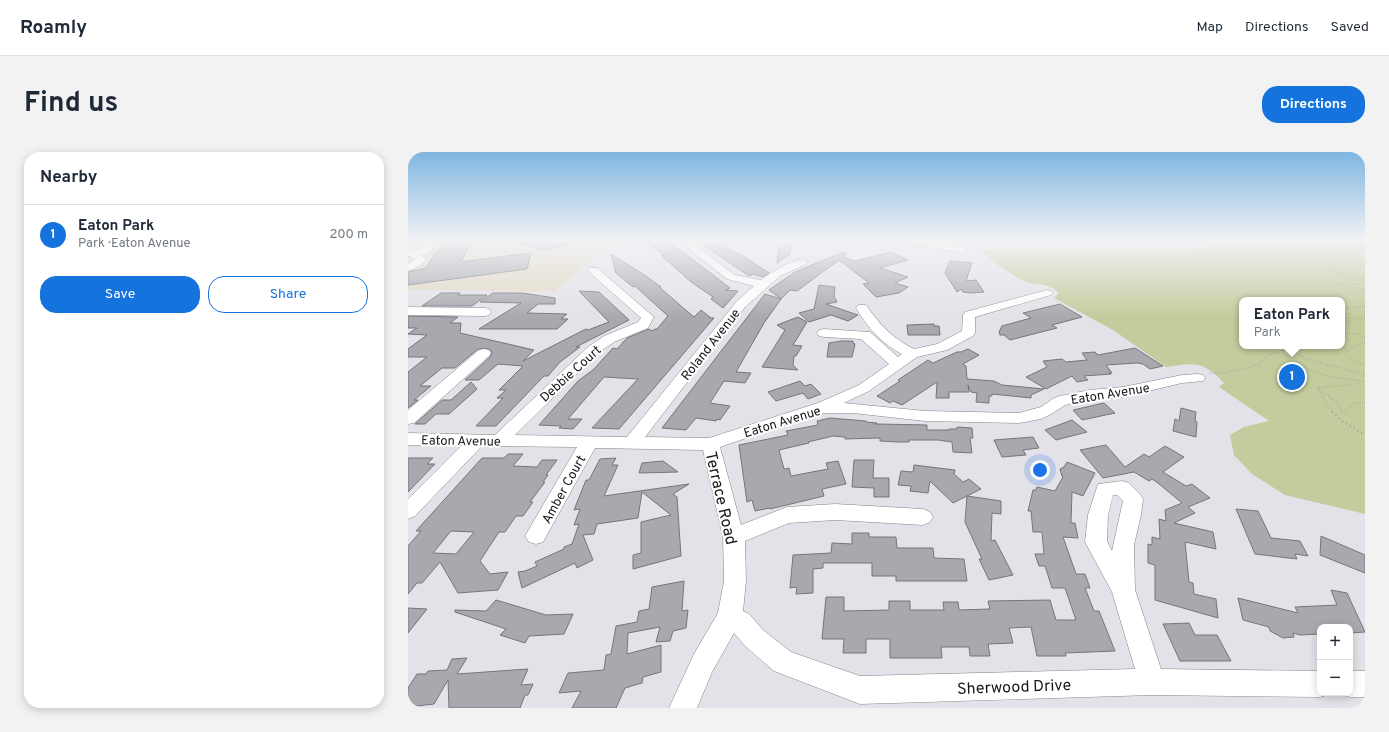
<!DOCTYPE html>
<meta charset="utf-8">
<style>
body{margin:0;font-family:Overpass,sans-serif;background:#f2f2f3;color:#1f2937}
.controls{position:absolute;right:12px;bottom:12px;display:grid;overflow:hidden;border-radius:8px;box-shadow:0 2px 10px #0003}
.controls button{width:36px;height:36px;display:grid;place-items:center;padding:0;border:0;border-bottom:1px solid #e0e1e3;background:#fff;color:#1f2937;font:20px sans-serif}
.you{position:absolute;left:632px;top:318px;width:14px;height:14px;margin:-10px;border:3px solid #fff;border-radius:50%;background:#1a73e8;box-shadow:0 0 0 6px #1a73e833}
.badge{display:grid;place-items:center;width:26px;height:26px;border-radius:50%;background:#1473dc;color:#fff;font-size:13px;font-weight:700}
.pin{position:absolute;translate:-50% -50%;border:2px solid #fff;box-shadow:0 1px 4px #0006}
.popup{position:absolute;left:831px;top:145px;width:106px;height:52px;box-sizing:border-box;display:grid;place-content:center;border-radius:8px;background:#fff;filter:drop-shadow(0 1px 3px #0005);font-size:13px;white-space:nowrap;color:#747a83}
.popup b{font-size:15px;color:#1f2937}
.popup::after{content:'';position:absolute;left:50%;top:100%;margin-left:-8px;border:8px solid transparent;border-top-color:#fff}
.list{margin:0;padding:0;list-style:none}
h2{display:flex;justify-content:space-between;align-items:center;height:52px;margin:0;padding:0 16px;font-size:17px}
h2 small{font-size:13px;font-weight:400;color:#747a83}
.list li{display:grid;grid-template-columns:26px 1fr auto;gap:12px;align-items:center;box-sizing:border-box;height:60px;padding:0 16px;border-top:1px solid #e0e1e3}
.list b{display:block;font-size:15px;white-space:nowrap}
.list p{margin:0;font-size:13px;white-space:nowrap;color:#747a83}
.list em{font-size:13px;font-style:normal;color:#747a83}
.actions{display:flex;gap:8px;padding:12px 16px}
.actions a{flex:1;padding:9px 0;border:1px solid #1473dc;border-radius:16px;text-align:center;font-size:14px;color:#1473dc}
.actions .main{background:#1473dc;color:#fff}
.map{position:relative;flex:none;width:957px;height:556px;overflow:hidden;border-radius:16px}
header{display:flex;align-items:center;gap:24px;box-sizing:border-box;height:56px;padding:0 20px;background:#fff;border-bottom:1px solid #e0e1e3}
header strong{font-size:19px}
nav{display:flex;gap:22px;margin-inline-start:auto;font-size:14px}
.intro{display:flex;align-items:center;justify-content:space-between;box-sizing:border-box;height:96px;padding:0 24px}
h1{margin:0;font-size:28px}
.button{padding:10px 18px;border-radius:16px;background:#1473dc;color:#fff;font-size:14px;font-weight:700}
main{display:flex;gap:24px;padding:0 24px}
aside{flex:1;background:#fff;border-radius:16px;box-shadow:0 2px 10px #0003}
.map>svg:first-child{display:block}
.education{fill:#e1d9c3}
.green{fill:#c2cc9c;fill-rule:evenodd}
.building{fill:#a9a8ae;stroke:#76757b;fill-rule:evenodd}
.lines{fill:none;stroke-linecap:round;stroke-linejoin:round}
.minor-casing{stroke:#848389;stroke-width:1}
.path-far1{stroke:#9e9ea2;stroke-width:1.5;stroke-dasharray:0.5 2;stroke-linecap:butt}
.path{stroke:#9e9ea2;stroke-width:2;stroke-dasharray:1 3.5;stroke-linecap:butt}
.minor{fill:#fff;fill-rule:evenodd}
.labels{text-anchor:middle;stroke-width:4;stroke-linejoin:round;paint-order:stroke}
.street-label{font-size:13px;fill:#171719;stroke:#fff}
.near-street-label{font-size:16px;fill:#171719;stroke:#fff}
</style>
<header>
<strong>Roamly</strong>
<nav><a>Map</a><a>Directions</a><a>Saved</a></nav>
</header>
<div class="intro"><h1>Find us</h1><a class="button">Directions</a></div>
<main>
<aside>
<h2>Nearby<small></small></h2>
<ul class="list">
<li><span class="badge">1</span><div><b>Eaton Park</b><p>Park · Eaton Avenue</p></div><em>200 m</em></li>
</ul>
<div class="actions"><a class="main">Save</a><a>Share</a></div>
</aside>
<div class="map">
<svg width="957" height="556" viewBox="0 0 957 556">
<rect width="100%" height="100%" fill="#e3e2e8"/>
<path class="education" d="M24 88H208L147 139 0 138V101Z"/>
<path class="green" d="M857 88H933L936 90 957 91V362L877 343 844 322 826 303 822 283 836 275 861 269 811 235 816 231C795 208 786 211 758 215L705 178 646 146 651 141C636 128 630 135 616 129 602 122 582 109 573 97H783ZM834 148H934V194H834Z"/>
<g class="building">
<path d="M42 88H64L53 110 123 101 119 117 0 133V120L18 116 27 101Z"/>
<path d="M112 88H160L161 92 136 98 112 92Z"/>
<path d="M234 88H259L322 136 317 138 330 139 315 156 303 147 305 145 283 130 253 103H257Z"/>
<path d="M311 91 329 102H332L361 121 355 125 345 122 341 124 297 94Z"/>
<path d="M383 93 382 102 369 111 371 94Z"/>
<path d="M436 100 438 103 435 105 447 109 483 100 500 108 472 116 500 125 487 131 500 135 491 141 468 145 455 132 461 131 431 108 389 139 382 138 373 147 361 138 387 120Z"/>
<path d="M203 102 238 124 253 135H251L286 165 293 158 303 166H306L211 277 184 276 230 227 196 225 160 267H174L165 277 151 276 153 274 131 273 170 229 185 218 205 196 209 197 219 186 241 177 244 179 247 177H249L260 164 227 134 225 135 208 121Z"/>
<path d="M542 109 564 111 558 129 568 128 576 140 562 141 555 140 553 137 549 140 537 121Z"/>
<path d="M411 133 427 135 426 144 429 150 418 152 450 163 440 169 423 163 401 170 391 161 406 157Z"/>
<path d="M171 139 191 140 221 168 168 195H172L152 210 140 224H136L88 274H68L95 246H89L98 238H91L115 214 90 212 71 228H57L82 205 84 200 81 197H70L47 216H34L12 234H23L6 248H10L0 256V220L19 205H0V197L19 183 0 182 9 176H0V164L50 165 42 171H53L52 181 126 198 115 209 178 177 180 178 201 170Z"/>
<path d="M33 141H52L50 143H79L64 154H14Z"/>
<path d="M85 141H114L147 146V152H130L119 161 159 162 153 167H160L149 177H71L113 151 72 150Z"/>
<path d="M357 142 373 147 356 171 328 220 343 221 337 231 316 229 302 251 322 254 312 268 309 267 308 269 288 266 278 278 254 276Z"/>
<path d="M652 152 674 165 644 173 649 176 602 188 596 183H592L591 180 594 174 623 166 615 161Z"/>
<path d="M390 165 399 170 385 193 394 194 388 204H386L385 213 390 218 354 215 377 178 369 173Z"/>
<path d="M526 172V174H531L532 183H500L499 173Z"/>
<path d="M433 189H445V191L447 192 444 205H419L421 191Z"/>
<path d="M727 196 755 214 742 217 735 212 729 211 698 213 704 221H701L703 222 676 224 680 228 669 230 664 224 638 237 618 225 639 215 635 209 654 207 658 210 679 208 674 201 687 200 690 203Z"/>
<path d="M560 197 571 203 555 212 558 214 559 227 586 229 594 233 636 237 623 243V246L584 242V244H581V251L568 250 569 241 563 240 560 233 561 240H541V246H528L529 230 494 253 485 249 482 251 469 244 492 229 490 228 520 208 525 211 549 200H553Z"/>
<path d="M392 229 397 234 403 232 413 242 400 247 395 241 368 249 360 240Z"/>
<path d="M63 230 69 237 41 262H28L17 272H7L34 248H43Z"/>
<path d="M696 251 707 261 674 268 665 258Z"/>
<path d="M773 256 788 260 787 269 789 270 788 285 765 279 767 267 771 269Z"/>
<path d="M422 266 458 269V270L469 271 467 272H470L519 273V278H541V277H549V275L564 276 565 286H562L564 301 545 300 544 290 530 288H501V290H490L472 289V286L437 287V285L425 284 400 290 401 291 371 298 376 317 381 316 383 324 420 317 418 311 430 309 438 332 414 337 416 344 362 357V356L347 359 344 348 339 350 331 293 380 283 378 279 410 273 409 269Z"/>
<path d="M664 268 679 280 648 288 637 278Z"/>
<path d="M625 285 631 296 615 298 618 303 594 305 586 288Z"/>
<path d="M698 293 717 315 736 302 741 305 757 294 776 305 755 320 778 334 784 332 802 346 780 355 787 361 766 371 805 380 808 397 777 390 781 430 785 431 786 442 808 447 810 466 747 448V413L740 411V392L744 393V385L752 387 751 367 758 369 757 358 774 351 750 331 744 327 741 329 726 320 695 326 672 298Z"/>
<path d="M100 302H115L105 314 129 315 134 308H149L138 323H140L135 330H137L122 350H125L115 364H108L97 380H91L72 409 82 422 100 420 90 438 50 441 32 410 14 431H9L0 442V394L13 379H8L74 306H96ZM43 379 66 380 48 402 25 401Z"/>
<path d="M0 306H25L19 312H27L0 340Z"/>
<path d="M208 306 204 313H210L196 344 281 332 265 342 269 345 273 404 225 417V403L233 401V370L263 363 234 340 230 366 189 372 186 382 175 383 185 408 169 416 167 411 114 436 110 420 117 419 129 414 127 410 156 397V395L164 392 171 372 166 373 172 357 166 358 178 328H181L192 307Z"/>
<path d="M446 308H466L465 326H481V345H466V336L444 335Z"/>
<path d="M255 309 270 320 231 321 234 311Z"/>
<path d="M659 310 687 321 675 344 664 340 663 371H667L670 386 655 385 668 422H677L682 436H677L686 459H691L707 499 657 501 658 504H629L623 475 601 476 605 491 580 492 582 504H562L561 495H533L534 506H482V487H458V501H435L436 487H414L418 445H436V459L481 458V449H502V458H536L535 450H550L551 458 582 457 580 449 642 448 648 468H668L657 436H644L637 414H631L627 402H636L634 380H625L623 359H620L625 338H628L629 335 647 339 655 325 654 324 652 317 656 315Z"/>
<path d="M506 313 547 318 546 322 555 330 561 327 573 337 545 351 522 329 520 341 502 339 503 334 490 333 493 319 505 320Z"/>
<path d="M559 344 593 349V362L584 361 583 389 587 388 605 423 581 428 571 407H574L557 370Z"/>
<path d="M828 357 850 359 863 386 892 389 900 404 887 402 889 407 847 402Z"/>
<path d="M444 381H461V385H488L489 396H525L526 406 556 407 559 429H488V424H464V411H415V416L405 417V441L388 442 389 435 382 436 385 403 423 401 424 391 444 392Z"/>
<path d="M913 384 957 403V421L912 403Z"/>
<path d="M276 429 274 459 280 458 278 476 265 479 262 489 248 490 252 475 220 481 219 502 253 493V520L235 525 234 531 217 536 208 556H164L173 539 151 541 160 521 196 518 198 503 203 502 208 474 229 470 231 459 241 457 244 435Z"/>
<path d="M923 438 939 441 957 480 942 481V475H912V482L892 483 885 481 886 485 875 486 862 479 861 475 835 468 830 446 890 461 887 455 929 453Z"/>
<path d="M88 448 138 463 165 462 156 482 121 484 117 491 92 483 98 477 47 460V458L78 459Z"/>
<path d="M0 456 19 457 0 481Z"/>
<path d="M781 471 787 483H809L823 509H772L755 472Z"/>
<path d="M59 506 49 522 120 517 113 533 125 532 120 543H117L112 556H41L40 528 26 552 0 555V536L9 522H18L20 519 39 518 44 507Z"/>
</g>
<g class="lines">
<g class="minor-casing">
<g id="minor">
<path d="M24 88H35L21 100 14 103 18 107 12 114 0 119V112L7 107 0 104V98C10 100 17 94 24 88Z"/>
<path d="M269 88H280L327 123 353 128C365 119 379 111 394 107L399 110 398 112 372 124 337 155 237 285 301 286 410 251 451 233 481 212 453 187 416 185 411 184 409 181 411 178 416 177 462 180 490 205 494 202C474 192 460 176 448 156L450 153H458C471 172 485 187 506 197L529 192 554 179 555 163 557 160 639 138 643 139 645 141 643 143 567 165V181L565 184 539 198 509 205 461 239 436 251 517 259 611 261 633 255 646 246 652 244 682 238 715 235 774 223 790 222 795 223 797 226 795 229 774 231 715 245 682 248 657 253 645 261 633 267 611 271 517 269 445 261H412L312 295 333 373 379 355 427 352 515 357 522 360 525 365 522 370 515 373 427 368 381 371 337 389 338 429 335 459 341 462 355 478 383 500 452 524 727 517 704 440 677 390 680 363 690 332 714 329 721 331 732 342 735 347 733 363 726 393 727 438 753 517 912 519V541L922 542 912 545 744 543 452 552 366 519 337 494 326 481 304 520 289 556H261L286 502 310 461 316 429 315 385 295 298 187 296 135 390 128 392 121 390 117 384 169 295 74 294 7 364 0 367V347L54 293H0V281L87 283 180 195 196 184 230 170 233 166 181 120 180 118 181 116H189L246 165 240 176 206 190 190 201 107 283 219 285 329 149 346 134 319 127ZM705 343H709L715 349 704 399 699 389 700 363Z"/>
<path d="M497 88H519L555 95 560 98 555 101 501 91Z"/>
<path d="M0 155 77 156 81 157 83 160 81 163 77 164 0 163Z"/>
<path d="M76 197 81 198 83 201 81 204 6 271 0 272V258L71 198Z"/>
<path d="M942 519H957V545H942L932 542 942 541Z"/>
</g>
</g>
<g class="path-far1">
<path d="M952 111 940 102 937 94 957 92"/>
<path d="M957 113 934 108 926 111 928 120 942 126 957 128"/>
<path d="M918 116 927 119"/>
<path d="M957 132H930L957 138"/>
<path d="M934 156 957 155"/>
<path d="M934 168 938 166 957 167"/>
<path d="M934 169H943L941 172 934 174"/>
<path d="M934 181 949 182 957 185"/>
<path d="M957 190 940 198 939 203 947 209 957 213"/>
<path d="M880 197 897 206 957 223"/>
<path d="M801 221H816L850 213 859 204 876 198 877 196C882 200 884 207 889 210 907 224 933 227 955 229L948 232 910 236 929 251 934 259 937 260 946 251 957 250"/>
<path d="M910 236 919 253 925 261"/>
</g>
<path class="path" d="M924 260 934 269 957 283"/>
<use href="#minor" class="minor"/>
</g>
<linearGradient id="sky" x2="0" y2="1"><stop stop-color="#7fb6e0"/><stop offset="0.53" stop-color="#f2f2f5"/><stop offset="1" stop-color="#f2f2f5" stop-opacity="0"/></linearGradient>
<rect width="957" height="166" fill="url(#sky)"/>
<g class="labels">
<g class="street-label">
<text transform="translate(302 192) rotate(-52)" y="5">Roland Avenue</text>
<text transform="translate(162 221) rotate(-42)" y="5">Debbie Court</text>
<text transform="translate(702 241) rotate(-9)" y="5">Eaton Avenue</text>
<text transform="translate(374 269) rotate(-17)" y="5">Eaton Avenue</text>
<text transform="translate(53 288) rotate(1)" y="5">Eaton Avenue</text>
<text transform="translate(155 337) rotate(-61)" y="5">Amber Court</text>
</g>
<g class="near-street-label">
<text transform="translate(314 346) rotate(77)" y="6">Terrace Road</text>
<text transform="translate(606 534) rotate(-2)" y="6">Sherwood Drive</text>
</g>
</g>
</svg>
<div class="controls">
<button>+</button>
<button>−</button>
</div>
<div class="you"></div>
<div class="pin badge" style="left:884px;top:225px">1</div>
<div class="popup"><b>Eaton Park</b>Park</div>
</div>
</main>
